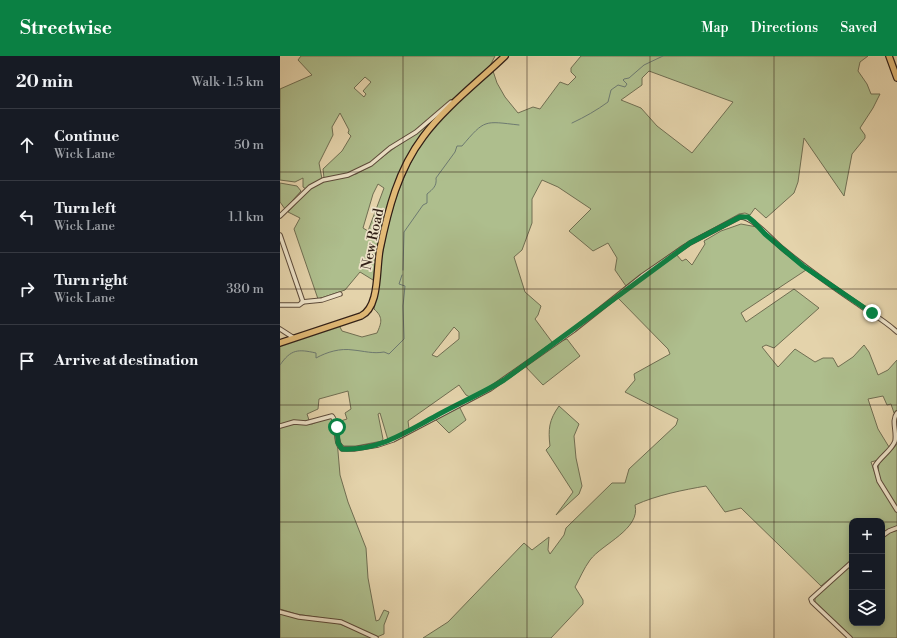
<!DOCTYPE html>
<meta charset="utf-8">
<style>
body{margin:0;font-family:"Libre Bodoni",serif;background:#20242c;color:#f1f3f6}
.controls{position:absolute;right:12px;bottom:12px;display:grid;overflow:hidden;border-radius:8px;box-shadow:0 2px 6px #0003}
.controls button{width:36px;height:36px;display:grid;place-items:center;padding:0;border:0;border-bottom:1px solid #363941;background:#171b24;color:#f1f3f6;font:20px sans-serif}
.stop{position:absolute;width:12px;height:12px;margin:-9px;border:3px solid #0b8043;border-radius:50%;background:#fff}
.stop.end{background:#0b8043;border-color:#fff;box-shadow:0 1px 4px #0008}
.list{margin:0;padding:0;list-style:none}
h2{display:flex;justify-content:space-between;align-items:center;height:52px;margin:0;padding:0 16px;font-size:17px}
h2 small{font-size:13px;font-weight:400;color:#9ea1a6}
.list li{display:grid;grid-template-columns:26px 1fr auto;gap:12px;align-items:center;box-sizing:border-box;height:72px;padding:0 16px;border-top:1px solid #363941}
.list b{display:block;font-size:15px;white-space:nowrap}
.list p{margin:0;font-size:13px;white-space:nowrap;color:#9ea1a6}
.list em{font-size:13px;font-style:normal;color:#9ea1a6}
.icon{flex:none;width:22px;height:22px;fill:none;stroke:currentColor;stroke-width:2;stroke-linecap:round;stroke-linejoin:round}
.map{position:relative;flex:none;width:617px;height:582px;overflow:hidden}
header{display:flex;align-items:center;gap:24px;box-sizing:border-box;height:56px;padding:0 20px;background:#0b8043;color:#fff}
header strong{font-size:19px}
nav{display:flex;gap:22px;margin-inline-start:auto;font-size:14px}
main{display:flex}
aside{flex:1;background:#171b24}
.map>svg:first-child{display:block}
.green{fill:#aebe8d;stroke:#706e52;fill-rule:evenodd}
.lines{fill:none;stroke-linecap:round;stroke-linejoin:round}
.stream{stroke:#6d7a71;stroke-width:1}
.minor-casing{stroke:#5e4c3b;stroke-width:5.5}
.primary-casing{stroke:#311f16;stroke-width:8}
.trunk-casing{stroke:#311f16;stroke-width:8}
.minor{stroke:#ede2c8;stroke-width:3.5}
.primary{stroke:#e2ba76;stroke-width:5.5}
.trunk{stroke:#e2ba76;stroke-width:5.5}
.route{stroke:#0b8043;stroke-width:5}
.grid{fill:none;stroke:#311f16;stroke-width:1;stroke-opacity:0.55}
.labels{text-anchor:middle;stroke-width:3.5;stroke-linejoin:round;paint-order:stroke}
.street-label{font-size:14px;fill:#311f16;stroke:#ede2c8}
</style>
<header>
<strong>Streetwise</strong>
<nav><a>Map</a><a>Directions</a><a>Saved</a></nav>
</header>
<main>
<aside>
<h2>20 min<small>Walk · 1.5 km</small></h2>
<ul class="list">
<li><svg class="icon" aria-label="ahead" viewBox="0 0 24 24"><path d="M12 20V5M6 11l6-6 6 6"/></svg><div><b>Continue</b><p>Wick Lane</p></div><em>50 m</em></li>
<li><svg class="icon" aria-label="left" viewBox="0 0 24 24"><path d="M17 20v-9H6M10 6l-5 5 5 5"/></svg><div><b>Turn left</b><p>Wick Lane</p></div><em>1.1 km</em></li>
<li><svg class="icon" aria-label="right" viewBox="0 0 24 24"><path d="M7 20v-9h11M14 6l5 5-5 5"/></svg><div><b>Turn right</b><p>Wick Lane</p></div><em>380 m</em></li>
<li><svg class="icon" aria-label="arrive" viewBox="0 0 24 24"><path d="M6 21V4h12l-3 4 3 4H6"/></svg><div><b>Arrive at destination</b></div></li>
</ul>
</aside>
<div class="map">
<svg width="617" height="582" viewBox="0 0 617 582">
<rect width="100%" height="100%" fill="#e4d3ab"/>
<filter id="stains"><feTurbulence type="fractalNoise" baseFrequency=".005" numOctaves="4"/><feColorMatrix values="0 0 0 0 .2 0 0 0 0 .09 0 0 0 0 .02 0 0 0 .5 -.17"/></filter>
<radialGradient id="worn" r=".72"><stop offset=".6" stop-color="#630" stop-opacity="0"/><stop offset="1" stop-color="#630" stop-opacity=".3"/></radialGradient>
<g class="green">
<path d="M21 0H215L211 8 191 30 137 74 109 91 90 107 68 118 44 122 43 113 62 95 71 80 68 77 69 74 60 57 52 71 53 79 39 107 42 123 26 133 23 131V122L15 126 0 124V33L32 19 18 4ZM85 21 91 26 83 35 86 38 84 41 74 32Z"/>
<path d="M301 0H588L580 6 578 15 587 28 591 38H600L593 52 580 72 585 79V82L572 98 564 140 524 82 518 126 514 137 486 162 475 152 470 159 465 157 459 158 401 190 346 230 335 214 337 202 328 187 313 195 289 175 311 153 278 131 262 124 252 143V167L242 194 234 201 245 236 261 250 258 259 255 263 272 286 271 288 287 283 300 300 263 329 244 309 226 322 192 342 186 339 179 329 128 365 129 373 108 384 100 357 98 358 103 383 102 385 76 390H64L60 386 57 366 67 363 65 357 71 353 68 335 39 343 38 353 27 358 29 364C22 367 10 365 0 368V289L59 269 62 275 82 281 97 277C102 266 103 261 94 253 103 188 112 121 155 70 172 50 194 33 213 15L217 27 225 41 238 57 253 51 260 53 280 26 288 29 296 21 291 16V12ZM369 15 453 46 412 97 377 70 361 52 341 44 362 29V22ZM174 271 179 276V283L157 301 152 299Z"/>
<path d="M148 67H151C115 111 100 168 93 224L80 216 65 234 38 243 14 173 20 162 8 156 26 136 36 129 45 125 76 118 89 111ZM98 128 104 132 88 175 83 172 93 138Z"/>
<path d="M0 127 17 130 21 135 5 153 0 146Z"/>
<path d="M461 168 477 171 487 182 526 214 461 257 466 266 514 233 539 252 494 292 486 289 482 291 498 311 515 293 535 306 543 302H553L558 311 573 301 584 289 589 296 598 319 608 314 617 304V354L614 357 611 348 607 349 603 340 588 343 598 373 609 391 598 404 591 406 598 426 617 456V470L602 478V465H572V504L541 530 461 452 445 456 426 430C403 434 377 439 355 449 361 473 322 488 310 504 304 512 300 522 295 531L303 544V548L271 582H143L168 566 244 487 252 494 269 481 268 494 270 498 284 479 286 472 332 427H345L349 413 396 369 398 363 345 336 355 324 354 318 390 298 388 293 338 242 396 198 402 205 406 203 412 209 425 188 424 185 441 175Z"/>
<path d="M179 350 186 364 169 377 154 362Z"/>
<path d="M279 350 299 368 294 380 296 402 302 430 299 438 276 459 293 436 266 394 270 390C268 373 269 364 279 350Z"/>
<path d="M49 361 53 363 56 372 60 419 68 446 86 492 88 522 96 565 99 564 104 554 109 556 104 569V578L97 581 62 565 16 558 0 553V371L15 367 32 368Z"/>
<path d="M617 388V450C609 438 595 423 599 408Z"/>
<path d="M617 474V582H573L535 546V541L572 508V567H602V483L609 477Z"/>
<path d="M0 557 60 568 90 580V582H0Z"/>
</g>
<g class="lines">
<g class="stream">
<path d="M292 67C305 61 317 54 328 46L331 34 338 29 345 31 347 28 343 24 344 23 349 22 364 9 383 0"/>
<path d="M123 214 124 176 143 149 147 147V138C153 133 157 130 156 122L175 96 177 90H182C205 63 204 65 239 69"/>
<path d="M0 309C11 293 18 293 36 297V302C47 296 60 292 73 294 84 295 93 298 104 296L109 298 124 283 123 250 125 230 119 228 122 219"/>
</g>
<g class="minor-casing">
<g id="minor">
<path d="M0 160 30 131 43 124 68 119 91 108 110 92 136 76 171 46"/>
<path d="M0 179 23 246 19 249H0"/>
<path d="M22 246 42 244 60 238"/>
<path d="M0 273 14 282"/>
<path d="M617 357C611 365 617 375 615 385 612 394 600 401 595 410L599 425 617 454"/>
<path d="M0 370 14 366 26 367 52 360C60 369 53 385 62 393H74L98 389 113 384 210 333 294 274 362 220 410 187 460 161C472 160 493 185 503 193 526 212 550 229 575 246 589 256 604 264 617 276"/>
<path d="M602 480 609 475 617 472"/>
<path d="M0 556 19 561 61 566 96 582"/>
<path d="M570 582 532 546 531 543 572 506"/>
</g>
</g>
<g class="primary-casing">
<path id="primary" d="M609 0 617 22"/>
</g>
<g class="trunk-casing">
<path id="trunk" d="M0 287 81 260C100 251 96 213 100 193 108 154 118 114 143 81 164 52 199 25 225 0"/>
</g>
<use href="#minor" class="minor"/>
<use href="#primary" class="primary"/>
<use href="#trunk" class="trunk"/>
</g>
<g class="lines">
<path class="route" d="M57 371 58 387 62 393C98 395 124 377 154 361 177 348 201 338 224 324L410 187 460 161H468L474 166 485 178 523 210 592 257"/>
</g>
<path class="grid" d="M123 0V582M247 0V582M370 0V582M494 0V582M0 116H617M0 233H617M0 349H617M0 466H572M602 466H617"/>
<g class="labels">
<g class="street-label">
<text transform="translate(92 183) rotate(-78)" y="5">New Road</text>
</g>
</g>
<rect width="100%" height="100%" filter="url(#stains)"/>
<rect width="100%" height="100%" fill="url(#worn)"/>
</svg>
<div class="controls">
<button>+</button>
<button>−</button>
<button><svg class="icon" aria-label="layers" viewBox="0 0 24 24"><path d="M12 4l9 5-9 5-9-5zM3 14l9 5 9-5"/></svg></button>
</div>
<div class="stop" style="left:57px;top:371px"></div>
<div class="stop end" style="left:592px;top:257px"></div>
</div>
</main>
